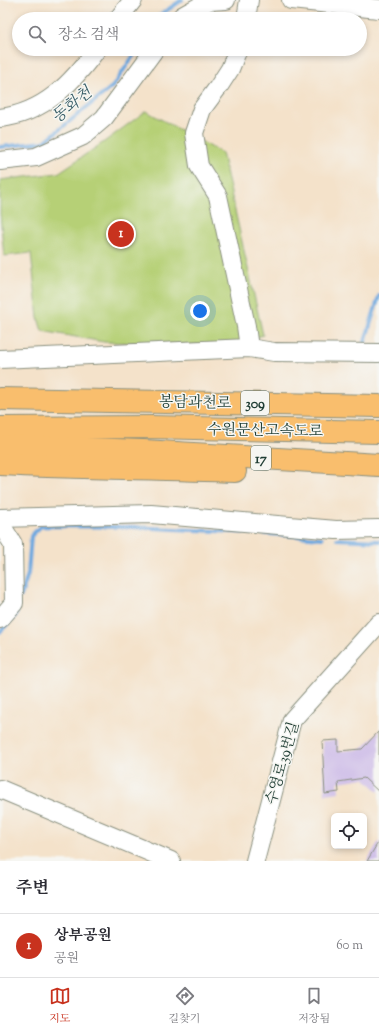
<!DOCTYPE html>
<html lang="ko">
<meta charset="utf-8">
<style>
body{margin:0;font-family:"Sorts Mill Goudy","Noto Serif KR",serif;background:#f7f7f7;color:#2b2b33}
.controls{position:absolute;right:12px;bottom:12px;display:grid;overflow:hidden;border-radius:6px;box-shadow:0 2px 6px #0003}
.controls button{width:36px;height:36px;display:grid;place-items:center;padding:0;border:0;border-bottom:1px solid #e1e1e2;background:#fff;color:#2b2b33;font:20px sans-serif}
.you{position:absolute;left:200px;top:311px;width:14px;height:14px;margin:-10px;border:3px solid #fff;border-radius:50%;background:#1a73e8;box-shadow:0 0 0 6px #1a73e833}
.badge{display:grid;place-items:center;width:26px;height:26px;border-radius:50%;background:#c8321e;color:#fff;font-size:13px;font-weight:700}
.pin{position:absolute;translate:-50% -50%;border:2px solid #fff;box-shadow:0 1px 4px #0006}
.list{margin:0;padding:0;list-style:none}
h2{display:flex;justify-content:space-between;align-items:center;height:52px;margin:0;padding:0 16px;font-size:17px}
h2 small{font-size:13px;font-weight:400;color:#7c7c81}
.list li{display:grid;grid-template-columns:26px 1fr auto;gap:12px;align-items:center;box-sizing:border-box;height:64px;padding:0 16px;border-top:1px solid #e1e1e2}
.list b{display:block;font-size:15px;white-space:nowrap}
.list p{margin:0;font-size:13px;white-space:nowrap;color:#7c7c81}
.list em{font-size:13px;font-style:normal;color:#7c7c81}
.icon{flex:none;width:22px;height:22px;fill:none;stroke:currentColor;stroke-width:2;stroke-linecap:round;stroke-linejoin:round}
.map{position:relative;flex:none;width:379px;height:861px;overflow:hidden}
.search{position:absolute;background:#fff;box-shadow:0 2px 6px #0003;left:12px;right:12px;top:12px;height:44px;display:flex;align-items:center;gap:10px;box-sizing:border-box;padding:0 14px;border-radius:22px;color:#7c7c81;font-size:15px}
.sheet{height:116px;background:#fff}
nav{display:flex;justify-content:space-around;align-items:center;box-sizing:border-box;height:56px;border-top:1px solid #e1e1e2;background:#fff;font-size:11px;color:#7c7c81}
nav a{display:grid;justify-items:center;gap:2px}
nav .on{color:#c8321e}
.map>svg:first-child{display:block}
.green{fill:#b6d076;stroke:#6a8655}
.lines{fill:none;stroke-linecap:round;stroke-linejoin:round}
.stream{stroke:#6fa9df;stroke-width:4}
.building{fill:#ccbae7}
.minor-casing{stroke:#8a907f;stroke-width:20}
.highway-casing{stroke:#8a907f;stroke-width:24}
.minor{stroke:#fff;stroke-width:18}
.highway{stroke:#f9be6d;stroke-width:22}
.labels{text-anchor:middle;stroke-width:3;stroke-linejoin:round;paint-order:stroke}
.shield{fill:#f6f6f2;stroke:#60746d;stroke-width:1}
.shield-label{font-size:14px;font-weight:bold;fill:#1f3d34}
.street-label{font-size:15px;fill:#1f3d34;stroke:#f6f6f2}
.water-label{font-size:16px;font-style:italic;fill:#375d67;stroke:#f6f6f2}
</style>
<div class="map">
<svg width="379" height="861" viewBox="0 0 379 861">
<rect width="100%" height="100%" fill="#f6f6f2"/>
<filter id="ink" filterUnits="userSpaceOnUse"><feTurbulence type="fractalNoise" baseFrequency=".025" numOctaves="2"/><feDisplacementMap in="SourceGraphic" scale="8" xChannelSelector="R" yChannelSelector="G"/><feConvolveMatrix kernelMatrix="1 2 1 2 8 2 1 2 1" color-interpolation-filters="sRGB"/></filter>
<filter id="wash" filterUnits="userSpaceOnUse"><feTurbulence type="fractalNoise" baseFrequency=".012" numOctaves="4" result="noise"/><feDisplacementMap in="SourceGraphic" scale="16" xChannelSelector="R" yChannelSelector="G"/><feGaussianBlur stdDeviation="0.9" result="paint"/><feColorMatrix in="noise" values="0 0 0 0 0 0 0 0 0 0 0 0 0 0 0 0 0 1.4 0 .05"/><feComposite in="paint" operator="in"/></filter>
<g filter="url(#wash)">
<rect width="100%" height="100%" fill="#f4e2ca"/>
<path class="green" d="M146 111 222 153 263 335 234 346 104 342 42 331 38 318 31 253 4 256 0 214V180L58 173 104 142Z"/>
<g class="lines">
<g class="stream">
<path d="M158 19 160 15 182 0"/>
<path d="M0 147 44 142 113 86 138 49"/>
<path d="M364 345 379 296"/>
<path d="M337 539 379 541"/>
<path d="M21 596 28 574 31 536 41 526 132 527 258 533 322 538"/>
<path d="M0 632 16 615 17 610"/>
</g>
</g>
<g id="blocks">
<g class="building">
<path d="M379 731V792L364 778 338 782 339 792 325 794 322 741 338 740V751L362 749Z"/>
<path d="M379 841V861H367Z"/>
</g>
</g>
</g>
<g filter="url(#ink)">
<use href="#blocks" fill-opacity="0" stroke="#8a907f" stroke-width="1"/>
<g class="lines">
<g class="minor-casing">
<g id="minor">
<path d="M291 0 379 9"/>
<path d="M118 19 133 0"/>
<path d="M180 19 182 16 209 1 226 0"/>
<path d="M246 19 249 0"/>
<path d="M238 49 230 69 219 86 202 109 194 133 199 166 218 196 246 326 249 348"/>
<path d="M0 118C44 113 72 83 97 49"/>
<path d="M0 161 36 157 83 136 104 118 155 49"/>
<path d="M0 359 249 348 274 352 379 353"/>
<path d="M0 518 151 514 336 530 379 529"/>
<path d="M0 523 13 544 14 603 0 619"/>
<path d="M0 789 171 861"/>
<path d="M255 861 292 720 379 623"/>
</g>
</g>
<g class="highway-casing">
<g id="highway">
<path d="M0 399 379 406"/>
<path d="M0 428 151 427 379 432"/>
<path d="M0 446 143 451 379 465"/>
<path d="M0 464C78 468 156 468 235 471"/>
</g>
</g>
<use href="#minor" class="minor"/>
<use href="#highway" class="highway"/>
</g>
</g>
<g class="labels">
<g class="shield">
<rect x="241" y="391" width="28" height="24" rx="3"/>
<rect x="251" y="446" width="20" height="24" rx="3"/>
</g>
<g class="shield-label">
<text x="255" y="408">309</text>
<text x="261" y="463">17</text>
</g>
<g class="street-label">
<text transform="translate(195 402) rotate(1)" y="5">봉담과천로</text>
<text transform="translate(265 430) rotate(1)" y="5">수원문산고속도로</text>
<text transform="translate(282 763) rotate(-74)" y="5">수영로39번길</text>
</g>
<g class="water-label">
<text transform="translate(71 104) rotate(-39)" y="6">동화천</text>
</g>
</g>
</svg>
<div class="controls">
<button><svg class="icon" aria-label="locate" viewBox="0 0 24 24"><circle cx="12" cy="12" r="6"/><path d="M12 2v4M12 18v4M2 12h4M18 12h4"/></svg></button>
</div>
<div class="you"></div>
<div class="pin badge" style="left:121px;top:234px">1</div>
<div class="search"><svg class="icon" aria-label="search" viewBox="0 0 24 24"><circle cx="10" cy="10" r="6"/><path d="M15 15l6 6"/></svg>장소 검색</div>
</div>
<section class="sheet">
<h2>주변<small></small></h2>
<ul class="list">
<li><span class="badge">1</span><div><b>상부공원</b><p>공원</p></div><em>60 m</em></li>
</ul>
</section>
<nav>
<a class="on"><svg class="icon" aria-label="map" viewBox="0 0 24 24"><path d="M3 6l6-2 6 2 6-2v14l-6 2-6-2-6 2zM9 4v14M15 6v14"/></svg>지도</a>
<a><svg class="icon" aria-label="directions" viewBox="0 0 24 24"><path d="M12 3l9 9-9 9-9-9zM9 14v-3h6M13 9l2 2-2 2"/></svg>길찾기</a>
<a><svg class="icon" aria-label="saved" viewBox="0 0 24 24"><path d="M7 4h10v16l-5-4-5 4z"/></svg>저장됨</a>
</nav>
